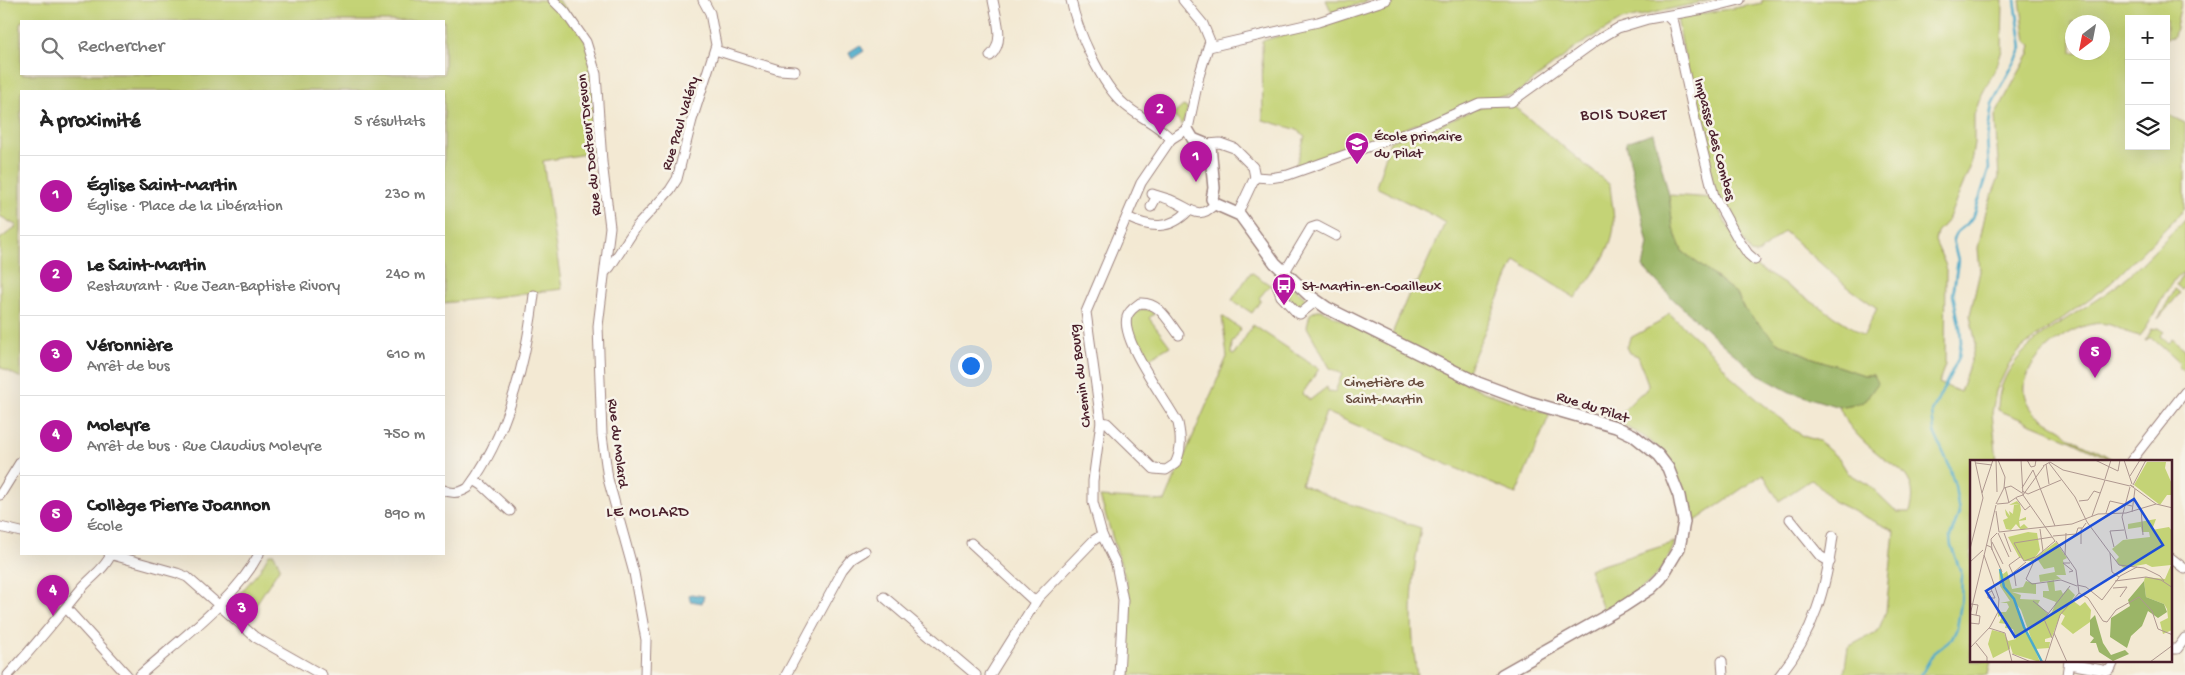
<!DOCTYPE html>
<html lang="fr">
<meta charset="utf-8">
<style>
body{margin:0;font-family:"Gochi Hand",sans-serif;background:#f2f2f2;color:#222}
.controls{position:absolute;right:15px;top:15px;display:grid;overflow:hidden;border-radius:0px;box-shadow:0 5px 20px #0002}
.controls button{width:45px;height:45px;display:grid;place-items:center;padding:0;border:0;border-bottom:1px solid #e0e0e0;background:#fff;color:#222;font:25px sans-serif}
.compass{position:absolute;left:2065px;top:15px;width:45px;height:45px;border-radius:50%;background:#fff;box-shadow:0 5px 20px #0002;rotate:212deg}
.you{position:absolute;left:970px;top:365px;width:18px;height:18px;margin:-12px;border:4px solid #fff;border-radius:50%;background:#1a73e8;box-shadow:0 0 0 8px #1a73e833}
.badge{display:grid;place-items:center;width:32px;height:32px;border-radius:50%;background:#b5179e;color:#fff;font-size:16px;font-weight:700}
.pin{position:absolute;translate:-50% -41px;filter:drop-shadow(0 1px 2px #0008)}
.pin::after{content:'';position:absolute;top:26px;width:18px;height:15px;background:inherit;clip-path:polygon(0 0,100% 0,50% 100%)}
.list{margin:0;padding:0;list-style:none}
h2{display:flex;justify-content:space-between;align-items:center;height:65px;margin:0;padding:0 20px;font-size:21px}
h2 small{font-size:16px;font-weight:400;color:#767676}
.list li{display:grid;grid-template-columns:32px 1fr auto;gap:15px;align-items:center;box-sizing:border-box;height:80px;padding:0 20px;border-top:1px solid #e0e0e0}
.list b{display:block;font-size:19px;white-space:nowrap}
.list p{margin:0;font-size:16px;white-space:nowrap;color:#767676}
.list em{font-size:16px;font-style:normal;color:#767676}
.icon{flex:none;width:28px;height:28px;fill:none;stroke:currentColor;stroke-width:2;stroke-linecap:round;stroke-linejoin:round}
.map{position:relative;flex:none;width:2185px;height:675px;overflow:hidden}
.search{position:absolute;background:#fff;box-shadow:0 5px 20px #0002;left:20px;top:20px;width:425px;height:55px;display:flex;align-items:center;gap:12px;box-sizing:border-box;padding:0 18px;border-radius:0px;color:#767676;font-size:19px}
.panel{position:absolute;background:#fff;box-shadow:0 5px 20px #0002;left:20px;top:90px;width:425px;height:465px;border-radius:0px}
.map>svg:first-child{display:block}
.green{fill:#c4d376;stroke:#877950;fill-rule:evenodd}
.forest{fill:#9bb567;stroke:#726a49}
.water{fill:#4babca;stroke:#4a657a}
.lines{fill:none;stroke-linecap:round;stroke-linejoin:round}
.stream{stroke:#4babca;stroke-width:2.5}
.minor-casing{stroke:#9e847f;stroke-width:11}
.major-casing{stroke:#9e847f;stroke-width:14}
.minor{stroke:#fff;stroke-width:9}
.major{stroke:#fff;stroke-width:11}
.labels{text-anchor:middle;stroke-width:5;stroke-linejoin:round;paint-order:stroke}
.street-label{font-size:15px;fill:#4a1f2b;stroke:#f7f3e8}
.poi-label{font-size:15px;fill:#4a1f2b;stroke:#f7f3e8;text-anchor:start}
.park-label{font-size:15px;fill:#684c3e;stroke:#f7f3e8}
.neighbourhood-label{font-size:16px;letter-spacing:1px;fill:#4a1f2b;stroke:#f7f3e8}
.inset-river{fill:none;stroke:#4babca;stroke-width:2.5}
.inset-road{fill:none;stroke:#af9890;stroke-width:1}
.view{fill:#1d4ed8;fill-opacity:0.15;stroke:#1d4ed8;stroke-width:2.5}
.inset-edge{fill:none;stroke:#4a1f2b;stroke-width:2.5}
</style>
<div class="map">
<svg width="2185" height="675" viewBox="0 0 2185 675">
<rect width="100%" height="100%" fill="#f7f3e8"/>
<filter id="ink" filterUnits="userSpaceOnUse"><feTurbulence type="fractalNoise" baseFrequency=".02" numOctaves="2"/><feDisplacementMap in="SourceGraphic" scale="10" xChannelSelector="R" yChannelSelector="G"/><feConvolveMatrix kernelMatrix="1 2 1 2 8 2 1 2 1" color-interpolation-filters="sRGB"/></filter>
<filter id="wash" filterUnits="userSpaceOnUse"><feTurbulence type="fractalNoise" baseFrequency=".0096" numOctaves="4" result="noise"/><feDisplacementMap in="SourceGraphic" scale="20" xChannelSelector="R" yChannelSelector="G"/><feGaussianBlur stdDeviation="1.12" result="paint"/><feColorMatrix in="noise" values="0 0 0 0 0 0 0 0 0 0 0 0 0 0 0 0 0 1.4 0 .05"/><feComposite in="paint" operator="in"/></filter>
<g filter="url(#wash)">
<rect width="100%" height="100%" fill="#f3e9d3"/>
<g class="green">
<path d="M0 0H558L576 20 591 46 598 152 543 161 562 289 444 303V91H21V378L0 367V239L17 226 0 216ZM21 21H444V74H21Z"/>
<path d="M1326 0H1370L1332 13Z"/>
<path d="M1402 0H1711L1622 20 1578 46 1514 95 1484 98 1294 171 1305 136 1295 129 1263 120 1262 41Z"/>
<path d="M1762 0H2003L2002 50 1997 66 1981 96 1974 115V144L1970 168 1948 220 1937 232 1935 241 1946 266 1945 364 1939 383 1960 392 1976 344 1970 315 1980 271 1978 248 1986 211 1999 177 1995 116 2029 54 2031 45 2026 41 2020 0H2182L2174 37 2166 38V19H2129V146H2166V114L2185 123V209L2111 283 2022 348 2009 364 1996 391 1992 413 1997 461H1971V661H1991L1988 675H1844L1848 647 1878 631 1886 612 1894 531 1833 501 1812 479 1779 501 1763 474 1691 524H1688C1683 509 1671 464 1663 454 1650 437 1632 429 1612 422L1639 395 1647 390 1648 384 1638 356 1630 353 1627 347 1630 338 1660 322 1669 313 1715 356 1733 379 1794 430 1803 436 1819 441 1840 460 1848 473 1869 485 1897 512H1910C1914 499 1914 486 1905 475 1901 469 1893 465 1887 461 1867 445 1848 430 1839 407L1864 402 1873 390 1874 375H1864L1813 358 1777 342 1744 309 1737 294 1682 251 1673 228 1669 195 1713 198 1726 223 1754 265 1864 335 1877 308 1845 285 1784 231 1757 254 1751 253 1716 195 1695 110 1677 18 1762 3ZM2072 22H2102V52H2072Z"/>
<path d="M1487 104 1512 105 1610 185C1611 196 1613 208 1614 220 1615 249 1592 276 1575 298L1515 260 1467 373 1391 336 1413 284 1418 282 1445 223 1427 212 1376 187 1390 141 1436 126Z"/>
<path d="M1183 106 1188 108 1182 125 1173 115Z"/>
<path d="M2185 218V286L2182 290 2176 286 2184 272C2166 281 2156 318 2140 336 2124 334 2112 320 2093 324 2059 329 1999 379 2037 414 2043 420 2052 424 2059 428 2064 430 2066 435 2071 438 2086 446 2101 451 2114 461L2071 440 1998 410C1997 346 2078 317 2120 283 2143 264 2165 240 2185 218Z"/>
<path d="M1251 272 1270 285 1259 298 1261 300 1252 313 1232 300Z"/>
<path d="M1289 283 1308 301 1305 305H1295L1283 288 1285 284Z"/>
<path d="M2175 289 2180 293 2158 319Z"/>
<path d="M1142 309 1150 310 1154 314 1149 318 1170 346 1145 361C1137 347 1119 318 1142 309Z"/>
<path d="M1317 310H1322L1484 392 1550 414 1516 494 1326 412 1301 484 1341 501 1421 528C1411 579 1409 624 1417 675H1124L1129 607 1126 581 1100 497 1165 501 1227 357 1222 316 1241 329 1232 343 1231 354 1234 355 1253 325 1319 369 1302 394 1310 400 1327 387 1328 391 1335 392 1342 374 1330 368 1307 327 1310 314Z"/>
<path d="M2158 328 2164 332 2160 336 2168 343 2172 339 2185 349V372L2178 366 2180 363 2152 338H2149L2145 341 2152 329Z"/>
<path d="M1675 542C1662 580 1636 593 1604 613L1589 569Z"/>
<path d="M269 554H274L280 567 246 620 233 608V602L260 570Z"/>
</g>
<path class="forest" d="M1653 133 1669 195 1673 228 1682 251 1737 294 1744 309 1777 342 1813 358 1864 375H1874L1878 383 1864 402 1839 407 1790 392 1762 377 1728 349 1672 298 1643 267 1648 244 1626 142Z"/>
<g class="water">
<path d="M860 45 864 51 852 59 849 52Z"/>
<path d="M691 594 704 596 702 603 690 601 689 595Z"/>
</g>
<g class="lines">
<path class="stream" d="M1921 675 1933 654 1952 639 1957 628 1961 603 1962 575 1951 546 1950 537 1959 513 1955 486 1948 463 1934 432 1932 412 1959 357 1961 342 1960 328 1953 295 1958 260 1953 240 1957 232 1967 224 1974 215 1989 169 1987 138 1992 104 2022 48 2015 0"/>
</g>
</g>
<g filter="url(#ink)">
<g class="lines">
<g class="minor-casing">
<g id="minor">
<path d="M553 0 565 12 586 42 596 74 602 162 610 227 598 326 602 435 608 479 634 573 646 640 645 675"/>
<path d="M1071 0C1077 30 1101 85 1125 105 1139 117 1159 125 1171 139"/>
<path d="M1668 17 1674 23 1695 120 1714 196 1738 239 1748 254 1755 260"/>
<path d="M1209 47 1318 22 1386 0"/>
<path d="M715 50 779 70 795 71"/>
<path d="M990 56C1006 42 996 18 993 0"/>
<path d="M1207 144 1220 143 1234 148 1253 167 1255 177 1238 213"/>
<path d="M1255 177 1270 178 1288 175 1427 126 1479 103 1511 102 1596 41 1618 28 1648 19 1704 9 1740 0"/>
<path d="M1152 194C1160 197 1168 198 1175 202 1191 209 1199 221 1215 204"/>
<path d="M1151 207 1157 196"/>
<path d="M1127 217C1150 228 1170 231 1189 210"/>
<path d="M606 271 610 267 637 226 670 190 677 179 692 120 716 45 710 13 703 0"/>
<path d="M1316 301 1300 314 1297 313 1281 296 1277 285 1311 228 1317 226 1336 236"/>
<path d="M1101 422 1107 423 1154 469 1166 470 1175 464C1182 450 1181 437 1178 423 1166 400 1120 340 1127 317 1129 310 1135 307 1140 303 1160 302 1168 321 1179 335"/>
<path d="M2131 461 2185 392"/>
<path d="M474 480 482 485 510 511"/>
<path d="M444 490C452 494 460 493 468 488 509 433 526 362 534 295"/>
<path d="M0 495 21 461"/>
<path d="M1790 519 1820 556 1830 562"/>
<path d="M0 527 21 532"/>
<path d="M971 543 1035 602"/>
<path d="M109 554 177 573 187 577 255 637 322 675"/>
<path d="M2171 558 2185 569"/>
<path d="M884 597 976 675"/>
<path d="M66 608 127 675"/>
<path d="M2171 649H2177L2185 638"/>
<path d="M1722 661 1723 675"/>
<path d="M2069 664 2108 671 2111 668 2114 661"/>
<path d="M8 675C34 647 57 618 81 589 90 578 106 568 111 554"/>
<path d="M140 675C179 640 234 601 259 554"/>
<path d="M786 675 843 570 852 559 865 551"/>
<path d="M990 675 1038 598 1094 540 1102 535"/>
<path d="M1119 675 1123 600 1116 564 1102 535 1093 502V481L1101 422 1086 312 1141 183 1171 139 1187 129 1189 124 1199 76 1210 41 1203 24 1183 0"/>
<path d="M1780 675C1814 632 1826 589 1833 536"/>
<path d="M2067 675 2069 661"/>
</g>
</g>
<g class="major-casing">
<path id="major" d="M1187 129 1193 139 1210 146 1214 188 1212 199 1215 204 1240 215 1275 263 1310 296 1327 308 1478 383 1529 402 1616 427 1633 435 1658 455 1668 468 1679 496 1684 522 1679 548 1661 578 1650 589 1624 606 1502 675"/>
</g>
<use href="#minor" class="minor"/>
<use href="#major" class="major"/>
</g>
</g>
<defs>
<g id="school-pin" transform="scale(1.25)"><path d="M0 17L-7.5 6A9.5 9.5 0 1 1 7.5 6Z" fill="#b5179e" stroke="#f7f3e8"/><path d="M0-5L7-2L0 1L-7-2ZM-4 1L0 2.5L4 1V4Q0 6-4 4Z" fill="#fff"/></g>
<g id="bus-pin" transform="scale(1.25)"><path d="M0 17L-7.5 6A9.5 9.5 0 1 1 7.5 6Z" fill="#b5179e" stroke="#f7f3e8"/><path d="M-5-6H5V4H4V6H2V4H-2V6H-4V4H-5ZM-3.5-4V0h7V-4ZM-3.5 1.2v1.5H-2V1.2ZM2 1.2v1.5H3.5V1.2Z" fill="#fff"/></g>
</defs>
<g fill-rule="evenodd">
<use href="#school-pin" x="1357" y="144"/>
<use href="#bus-pin" x="1284" y="285"/>
</g>
<g class="labels">
<g class="street-label">
<text transform="translate(679 123) rotate(-73)" y="5">Rue Paul Valéry</text>
<text transform="translate(1716 139) rotate(75)" y="5">Impasse des Combes</text>
<text transform="translate(588 145) rotate(-96)" y="5">Rue du Docteur Drevon</text>
<text transform="translate(1079 376) rotate(-97)" y="5">Chemin du Bourg</text>
<text transform="translate(1593 406) rotate(18)" y="5">Rue du Pilat</text>
<text transform="translate(619 443) rotate(83)" y="5">Rue du Molard</text>
</g>
<g class="poi-label">
<text x="1374" y="140">École primaire<tspan x="1374" dy="17">du Pilat</tspan></text>
<text x="1302" y="290">St-Martin-en-Coailleux</text>
</g>
<g class="park-label">
<text x="1384" y="386">Cimetière de<tspan x="1384" dy="17">Saint-Martin</tspan></text>
</g>
<g class="neighbourhood-label">
<text x="1624" y="119">BOIS DURET</text>
<text x="648" y="516">LE MOLARD</text>
</g>
</g>
<g transform="translate(1970 460)">
<rect width="202" height="202" fill="#f3e9d3"/>
<path d="M177 2H196L195 8 202 24 203 35H197L190 45 164 25ZM47 41 50 44 51 50 49 60 56 57V60L49 61 50 67 54 64 58 68 51 70 46 64 41 70 36 69 33 60 38 58 36 55 35 49 40 56 39 51 43 54 42 48 43 53 44 45 49 44 39 45ZM186 59 182 70 199 67 202 71V170L193 174 190 162 198 158 197 149 194 144 176 137 174 121 175 117 195 119 201 105 182 107 176 104 154 108 148 104 146 100 149 97 142 89 153 80 180 77 179 72H172L171 67 158 69V64ZM58 72 67 73 70 90 63 101H56L49 97 38 77ZM86 82 97 98 93 100 96 115H86L91 119 84 120 85 131 91 130 93 134 98 128 105 135 102 140 110 146 115 142 121 150 120 162 103 174 91 164 95 156 91 153 82 177 75 179V182H80L79 188 65 189 51 150 44 141 70 202 43 194 40 185V189L23 198 18 184 22 170 34 173 38 181 46 179 43 169 35 168 36 164 29 163 33 154 28 157V152H36L39 147 37 143H30L40 141 30 126 29 111 33 114 37 111 42 129 53 127 56 121 66 124V134L42 132 51 135 50 139 70 140 68 144 78 154 74 160 82 152 86 142 73 137V131H79L77 122 84 120 70 122 69 115 85 112 84 107 74 109 66 97Z" fill="#c4d376"/>
<path d="M174 121 176 137 194 144 197 152 188 158 178 151 172 166 161 176 157 188 140 177 141 158 160 146 158 140ZM125 155 133 183 141 195 155 190 159 194 143 201 129 192 126 183H120L124 178 120 175V160Z" fill="#9bb567"/>
<path class="inset-river" d="M30 109 34 127 44 139 54 167 72 202"/>
<path class="inset-road" d="M26 0 27 32M28 0 35 17 34 28M57 0 61 7 65 6 66 0M125 0 148 11 150 0M154 0 162 24M179 0H198M6 3 22 5M79 3 105 37 117 62 149 105 174 108 190 116 194 121M76 4 79 24M73 6 80 2 93 10 160 26M74 6 53 35 85 81 66 97 56 119 62 124 91 120 107 126M63 10 85 66M160 16 170 0M135 19 141 0M163 25 176 0M35 27 39 43M164 27 160 25 186 44 203 48M34 28 41 26 52 33M52 28 63 10M52 31 58 34 91 20M12 33 23 0M47 37 53 35 51 0M46 38 55 50 60 46M109 41 118 40 124 31 130 33M26 44 34 28M27 44 38 43 47 37M171 49 173 75M26 51 29 72M162 52 165 29M136 53 140 41 162 46M122 56 135 20M70 69 73 91M29 72 102 64 128 54 156 53 186 44M28 73 39 97M34 73 41 92M83 76 106 74 108 68H112M157 79 152 57 160 27M86 81 106 110 109 133 118 138 133 161 137 162 146 150 169 137 182 151 188 169 203 175M22 82 33 104M111 84V70L116 63M16 85 21 87 32 112M144 87 140 71 154 70M0 89 13 38 5 1M22 90 21 79 27 73M140 93 142 112 149 117M95 95 96 73M65 97 54 101 44 83 82 77M0 102 13 90M99 112 103 111 93 103H100M43 114 39 105 50 97M145 121 176 117 191 120 203 128M107 125 116 127 132 140 150 116 167 107M46 126 44 112 56 102M143 128 157 127 150 137M22 131 18 133V138H25L21 129 24 127M63 141 79 154M1 144 8 145 6 155M0 155 26 45M0 163 9 164 10 156 0 154M19 168 35 173 42 202M84 173 97 202M82 178 74 159 100 126M6 183 17 197V202M0 188 20 167 28 152 29 139 14 95M42 194 61 202M75 202 90 155 109 133M180 202 203 185"/>
<path class="view" d="M164 39 193 85 45 177 16 131Z"/>
<rect width="202" height="202" class="inset-edge"/>
</g>
</svg>
<div class="controls">
<button>+</button>
<button>−</button>
<button><svg class="icon" aria-label="layers" viewBox="0 0 24 24"><path d="M12 4l9 5-9 5-9-5zM3 14l9 5 9-5"/></svg></button>
</div>
<svg class="compass" viewBox="-18 -18 36 36"><path d="M0-13l5 13h-10z" fill="#e53935"/><path d="M0 13l5-13h-10z" fill="#767676"/></svg>
<div class="you"></div>
<div class="pin badge" style="left:1196px;top:182px">1</div>
<div class="pin badge" style="left:1160px;top:135px">2</div>
<div class="pin badge" style="left:242px;top:634px">3</div>
<div class="pin badge" style="left:53px;top:616px">4</div>
<div class="pin badge" style="left:2095px;top:378px">5</div>
<div class="search"><svg class="icon" aria-label="search" viewBox="0 0 24 24"><circle cx="10" cy="10" r="6"/><path d="M15 15l6 6"/></svg>Rechercher</div>
<section class="panel">
<h2>À proximité<small>5 résultats</small></h2>
<ul class="list">
<li><span class="badge">1</span><div><b>Église Saint-Martin</b><p>Église · Place de la Libération</p></div><em>230 m</em></li>
<li><span class="badge">2</span><div><b>Le Saint-Martin</b><p>Restaurant · Rue Jean-Baptiste Rivory</p></div><em>240 m</em></li>
<li><span class="badge">3</span><div><b>Véronnière</b><p>Arrêt de bus</p></div><em>610 m</em></li>
<li><span class="badge">4</span><div><b>Moleyre</b><p>Arrêt de bus · Rue Claudius Moleyre</p></div><em>750 m</em></li>
<li><span class="badge">5</span><div><b>Collège Pierre Joannon</b><p>École</p></div><em>890 m</em></li>
</ul>
</section>
</div>
